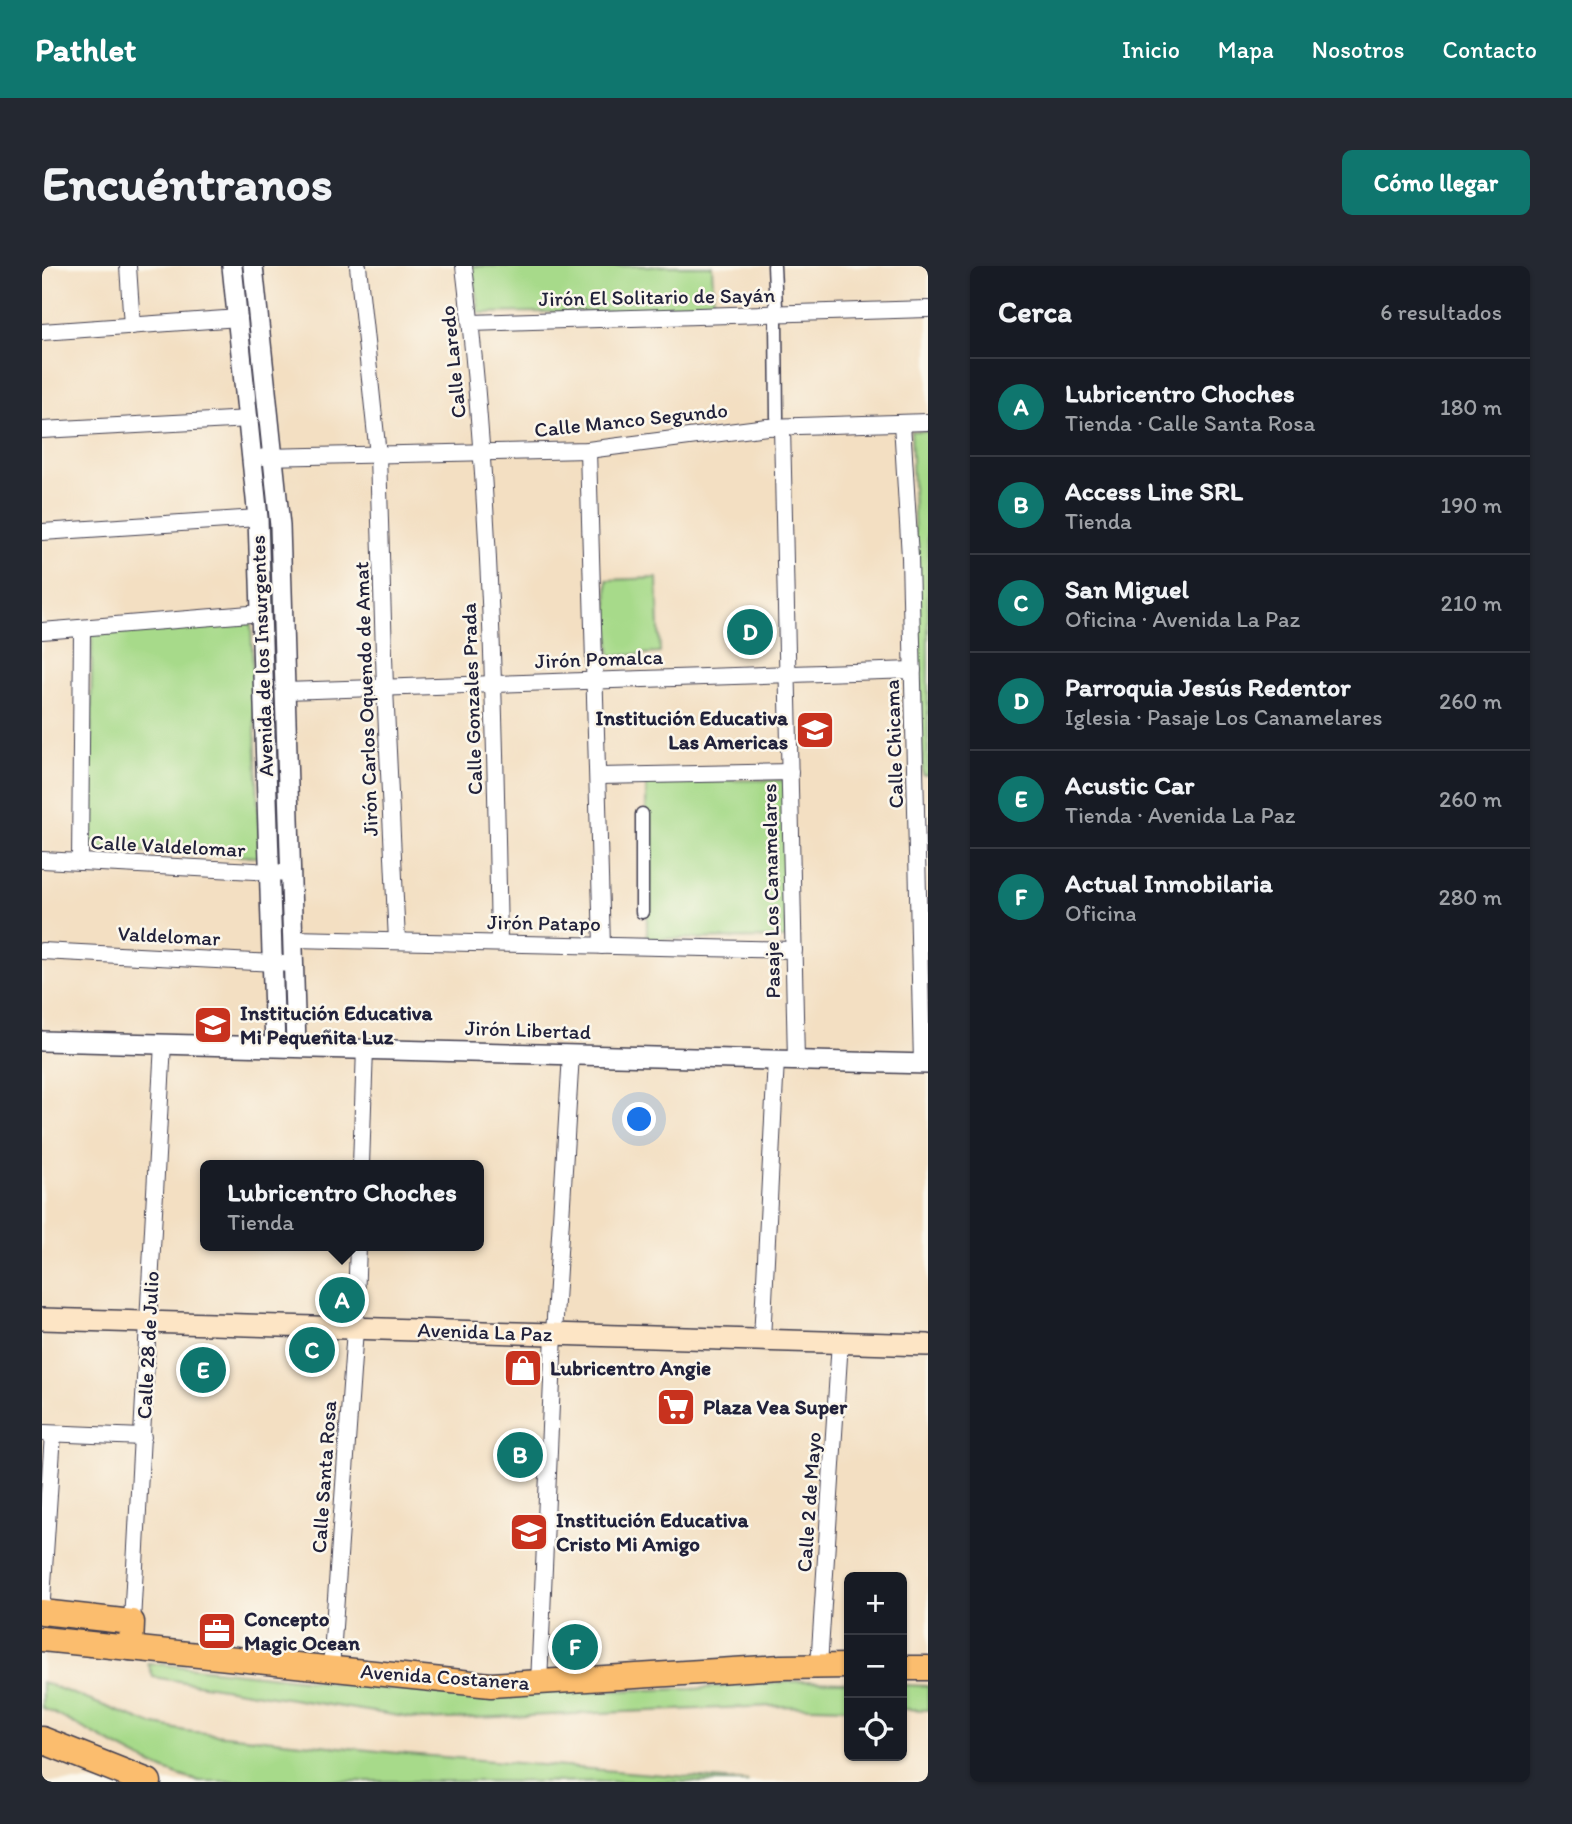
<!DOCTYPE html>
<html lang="es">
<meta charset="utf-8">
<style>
body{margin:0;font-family:Itim,sans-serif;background:#242831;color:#f1f3f6}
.controls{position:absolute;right:21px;bottom:21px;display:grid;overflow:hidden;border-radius:10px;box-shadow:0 2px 5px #0004}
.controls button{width:63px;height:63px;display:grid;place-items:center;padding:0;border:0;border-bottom:2px solid #363941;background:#171b24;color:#f1f3f6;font:35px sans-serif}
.you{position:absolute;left:598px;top:854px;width:24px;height:24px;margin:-18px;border:5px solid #fff;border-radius:50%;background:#1a73e8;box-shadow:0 0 0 10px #1a73e833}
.badge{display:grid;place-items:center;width:46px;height:46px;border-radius:50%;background:#0f766e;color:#fff;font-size:23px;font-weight:700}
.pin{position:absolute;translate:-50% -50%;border:4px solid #fff;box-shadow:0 2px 7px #0006}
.popup{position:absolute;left:158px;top:894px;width:284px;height:91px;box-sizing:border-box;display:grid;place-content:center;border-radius:10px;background:#171b24;filter:drop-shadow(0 2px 5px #0005);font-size:23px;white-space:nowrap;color:#9ea1a6}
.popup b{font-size:26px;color:#f1f3f6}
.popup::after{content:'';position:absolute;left:50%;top:100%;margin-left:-14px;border:14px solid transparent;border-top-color:#171b24}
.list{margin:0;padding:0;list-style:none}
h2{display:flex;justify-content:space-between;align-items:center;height:91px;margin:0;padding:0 28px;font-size:30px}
h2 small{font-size:23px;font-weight:400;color:#9ea1a6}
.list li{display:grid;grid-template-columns:46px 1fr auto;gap:21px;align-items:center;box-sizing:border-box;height:98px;padding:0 28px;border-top:2px solid #363941}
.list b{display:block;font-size:26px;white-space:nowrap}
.list p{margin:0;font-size:23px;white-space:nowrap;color:#9ea1a6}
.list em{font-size:23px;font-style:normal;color:#9ea1a6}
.icon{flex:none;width:38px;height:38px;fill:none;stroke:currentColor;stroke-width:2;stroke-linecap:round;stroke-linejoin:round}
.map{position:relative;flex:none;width:886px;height:1516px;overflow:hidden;border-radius:10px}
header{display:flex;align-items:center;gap:42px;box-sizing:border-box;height:98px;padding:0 35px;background:#0f766e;color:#fff}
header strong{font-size:33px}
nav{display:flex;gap:38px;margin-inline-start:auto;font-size:24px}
.intro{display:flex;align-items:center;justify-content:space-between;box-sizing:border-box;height:168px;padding:0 42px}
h1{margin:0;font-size:49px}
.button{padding:18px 32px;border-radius:10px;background:#0f766e;color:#fff;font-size:24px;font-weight:700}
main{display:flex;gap:42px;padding:0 42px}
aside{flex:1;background:#171b24;border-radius:10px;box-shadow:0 2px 5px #0004}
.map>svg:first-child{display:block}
.green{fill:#a7da8a;stroke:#647e62;stroke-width:2}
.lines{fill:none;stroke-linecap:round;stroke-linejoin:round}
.pedestrian-casing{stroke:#413e4f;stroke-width:15}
.minor-casing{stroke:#413e4f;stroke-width:18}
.tertiary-casing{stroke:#413e4f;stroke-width:22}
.secondary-casing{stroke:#413e4f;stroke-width:24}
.primary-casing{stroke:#413e4f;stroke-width:27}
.trunk-casing{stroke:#413e4f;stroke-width:29}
.pedestrian{stroke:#fff;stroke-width:12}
.minor{stroke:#fff;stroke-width:16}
.tertiary{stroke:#fff;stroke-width:19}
.secondary{stroke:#fde5c5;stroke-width:21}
.primary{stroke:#fbbd6e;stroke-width:24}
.trunk{stroke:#fbbd6e;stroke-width:26}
.labels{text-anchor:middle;stroke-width:5;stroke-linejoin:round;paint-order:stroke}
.street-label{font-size:21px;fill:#22223b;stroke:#fbf7ec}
.poi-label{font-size:21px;font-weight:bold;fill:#22223b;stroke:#fbf7ec;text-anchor:start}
</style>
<header>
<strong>Pathlet</strong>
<nav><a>Inicio</a><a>Mapa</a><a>Nosotros</a><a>Contacto</a></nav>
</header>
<div class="intro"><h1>Encuéntranos</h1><a class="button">Cómo llegar</a></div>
<main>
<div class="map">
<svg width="886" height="1516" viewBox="0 0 886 1516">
<rect width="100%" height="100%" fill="#fbf7ec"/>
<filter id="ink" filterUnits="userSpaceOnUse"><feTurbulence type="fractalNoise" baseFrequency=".0143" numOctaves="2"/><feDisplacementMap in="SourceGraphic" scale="14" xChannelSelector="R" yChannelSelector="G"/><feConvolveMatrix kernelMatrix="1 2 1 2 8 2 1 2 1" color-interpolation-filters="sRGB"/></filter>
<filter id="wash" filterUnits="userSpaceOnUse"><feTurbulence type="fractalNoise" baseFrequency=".00686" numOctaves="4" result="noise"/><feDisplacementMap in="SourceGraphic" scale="28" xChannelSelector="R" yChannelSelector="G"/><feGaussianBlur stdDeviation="1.57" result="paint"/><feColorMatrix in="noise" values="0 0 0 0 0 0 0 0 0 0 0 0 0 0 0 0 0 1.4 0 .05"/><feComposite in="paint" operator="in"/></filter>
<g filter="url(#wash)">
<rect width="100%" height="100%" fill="#f3dfc2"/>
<g class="green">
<path d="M192 0H206L233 252 245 586 235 587Z"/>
<path d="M430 0H670L672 44 437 47Z"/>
<path d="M869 165H886V509H881Z"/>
<path d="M615 312 618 387 568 390 565 314Z"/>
<path d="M209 356 218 591 48 583 50 368Z"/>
<path d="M744 514V672L605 673 604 515Z"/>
<path d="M238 609 244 611 248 765 240 764Z"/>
<path d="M106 1397 347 1423 500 1426 650 1423 759 1415 807 1416V1442L732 1440 382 1454 111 1411Z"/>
<path d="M0 1416 109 1458 144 1465 365 1488 707 1516 158 1515C109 1506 48 1462 0 1442Z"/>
<path d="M860 1419 886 1420V1444L860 1443Z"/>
</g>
</g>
<g filter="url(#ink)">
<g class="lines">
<g class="pedestrian-casing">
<g id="pedestrian">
<path d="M732 0 734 41"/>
<path d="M734 55 735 151"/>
<path d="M600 646V548"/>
</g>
</g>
<g class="minor-casing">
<g id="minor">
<path d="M86 0 90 60"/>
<path d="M316 0 336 189 343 422 355 675"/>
<path d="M422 0C449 225 453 451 457 677"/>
<path d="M429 57 886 43"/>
<path d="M0 66 197 52"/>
<path d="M860 157 868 291 880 798"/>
<path d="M740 161 754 794"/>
<path d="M0 164 208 153"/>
<path d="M546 184 560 680"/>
<path d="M222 191 546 184 725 161 886 156"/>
<path d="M0 266 216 252"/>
<path d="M0 365 220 347"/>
<path d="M243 425 871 404"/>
<path d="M557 510 748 506"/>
<path d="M0 594 249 607"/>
<path d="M38 596 40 364"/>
<path d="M251 673 752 684"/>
<path d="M0 685 251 698"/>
<path d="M319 899 323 782"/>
<path d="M720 1074 734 793"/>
<path d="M2 1167 101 1171"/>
<path d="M0 1333 11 1168"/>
<path d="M90 1356 121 777"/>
<path d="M777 1400 798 1075"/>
<path d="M289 1403 313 1063 316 980"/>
<path d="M497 1418 512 1068 529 788"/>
</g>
</g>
<g class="tertiary-casing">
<g id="tertiary">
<path d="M190 0 216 252 233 780"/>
<path d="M211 0 238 260 254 780"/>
<path d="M0 775 886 798"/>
</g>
</g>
<g class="secondary-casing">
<path id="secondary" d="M0 1053 886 1079"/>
</g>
<g class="primary-casing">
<g id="primary">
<path d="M0 1346 90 1356 89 1382"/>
<path d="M0 1373 449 1419 739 1401 807 1400"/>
<path d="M860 1402H886"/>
</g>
</g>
<g class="trunk-casing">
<path id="trunk" d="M0 1474 106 1516"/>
</g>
<use href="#pedestrian" class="pedestrian"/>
<use href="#minor" class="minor"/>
<use href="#tertiary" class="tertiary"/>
<use href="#secondary" class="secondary"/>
<use href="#primary" class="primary"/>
<use href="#trunk" class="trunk"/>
</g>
</g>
<defs>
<g id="school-square" transform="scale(2.0125)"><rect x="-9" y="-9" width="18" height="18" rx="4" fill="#c8321e" stroke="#fbf7ec"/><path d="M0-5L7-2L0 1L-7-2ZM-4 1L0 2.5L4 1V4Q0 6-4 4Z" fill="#fff"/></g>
<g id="shop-square" transform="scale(2.0125)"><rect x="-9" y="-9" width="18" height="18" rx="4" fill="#c8321e" stroke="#fbf7ec"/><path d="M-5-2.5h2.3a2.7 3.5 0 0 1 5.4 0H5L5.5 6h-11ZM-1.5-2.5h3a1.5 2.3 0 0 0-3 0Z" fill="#fff"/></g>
<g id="supermarket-square" transform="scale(2.0125)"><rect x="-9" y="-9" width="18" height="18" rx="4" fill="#c8321e" stroke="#fbf7ec"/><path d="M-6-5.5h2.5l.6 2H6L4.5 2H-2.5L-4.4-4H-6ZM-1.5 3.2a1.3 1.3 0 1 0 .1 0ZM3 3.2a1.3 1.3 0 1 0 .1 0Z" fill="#fff"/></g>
<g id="office-square" transform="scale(2.0125)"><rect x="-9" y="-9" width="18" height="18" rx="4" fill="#c8321e" stroke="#fbf7ec"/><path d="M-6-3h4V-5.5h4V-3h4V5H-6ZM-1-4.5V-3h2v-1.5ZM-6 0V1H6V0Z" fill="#fff"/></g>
</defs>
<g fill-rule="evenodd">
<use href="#school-square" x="773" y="464"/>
<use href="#school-square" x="171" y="759"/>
<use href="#shop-square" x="481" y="1102"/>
<use href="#supermarket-square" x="634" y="1141"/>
<use href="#school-square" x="487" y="1266"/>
<use href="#office-square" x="175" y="1365"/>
</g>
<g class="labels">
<g class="street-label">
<text transform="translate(615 31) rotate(-1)" y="7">Jirón El Solitario de Sayán</text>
<text transform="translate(411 96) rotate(-96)" y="7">Calle Laredo</text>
<text transform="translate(589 154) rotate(-6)" y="7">Calle Manco Segundo</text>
<text transform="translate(220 390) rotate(-92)" y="7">Avenida de los Insurgentes</text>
<text transform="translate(557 393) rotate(-2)" y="7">Jirón Pomalca</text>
<text transform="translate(324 433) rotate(-92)" y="7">Jirón Carlos Oquendo de Amat</text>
<text transform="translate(430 433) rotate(-92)" y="7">Calle Gonzales Prada</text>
<text transform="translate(852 478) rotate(-92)" y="7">Calle Chicama</text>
<text transform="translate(126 580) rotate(3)" y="7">Calle Valdelomar</text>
<text transform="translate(729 625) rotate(-91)" y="7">Pasaje Los Canamelares</text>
<text transform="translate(502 657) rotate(1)" y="7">Jirón Patapo</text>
<text transform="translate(127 670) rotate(3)" y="7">Valdelomar</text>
<text transform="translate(486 764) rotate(2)" y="7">Jirón Libertad</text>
<text transform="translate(443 1066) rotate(2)" y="7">Avenida La Paz</text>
<text transform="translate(106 1079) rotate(-87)" y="7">Calle 28 de Julio</text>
<text transform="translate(282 1211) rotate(-86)" y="7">Calle Santa Rosa</text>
<text transform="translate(767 1236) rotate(-86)" y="7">Calle 2 de Mayo</text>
<text transform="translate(403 1411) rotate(4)" y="7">Avenida Costanera</text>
</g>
<g class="poi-label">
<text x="746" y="459" text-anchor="end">Institución Educativa<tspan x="746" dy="24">Las Americas</tspan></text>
<text x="198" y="754">Institución Educativa<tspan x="198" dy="24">Mi Pequeñita Luz</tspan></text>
<text x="508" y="1109">Lubricentro Angie</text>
<text x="661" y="1148">Plaza Vea Super</text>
<text x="514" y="1261">Institución Educativa<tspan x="514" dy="24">Cristo Mi Amigo</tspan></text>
<text x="202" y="1360">Concepto<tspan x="202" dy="24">Magic Ocean</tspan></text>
</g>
</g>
</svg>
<div class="controls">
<button>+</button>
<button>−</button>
<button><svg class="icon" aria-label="locate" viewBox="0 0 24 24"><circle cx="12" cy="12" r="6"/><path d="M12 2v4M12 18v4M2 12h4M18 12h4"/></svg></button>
</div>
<div class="you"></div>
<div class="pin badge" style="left:300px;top:1034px">A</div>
<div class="popup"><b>Lubricentro Choches</b>Tienda</div>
<div class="pin badge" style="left:478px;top:1189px">B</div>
<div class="pin badge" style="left:270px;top:1084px">C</div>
<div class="pin badge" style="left:708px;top:366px">D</div>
<div class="pin badge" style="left:161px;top:1104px">E</div>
<div class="pin badge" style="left:533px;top:1381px">F</div>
</div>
<aside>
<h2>Cerca<small>6 resultados</small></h2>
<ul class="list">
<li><span class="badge">A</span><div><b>Lubricentro Choches</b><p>Tienda · Calle Santa Rosa</p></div><em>180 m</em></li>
<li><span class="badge">B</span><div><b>Access Line SRL</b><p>Tienda</p></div><em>190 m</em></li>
<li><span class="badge">C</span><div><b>San Miguel</b><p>Oficina · Avenida La Paz</p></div><em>210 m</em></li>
<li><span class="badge">D</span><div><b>Parroquia Jesús Redentor</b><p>Iglesia · Pasaje Los Canamelares</p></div><em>260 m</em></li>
<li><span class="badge">E</span><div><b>Acustic Car</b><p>Tienda · Avenida La Paz</p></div><em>260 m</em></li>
<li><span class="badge">F</span><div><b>Actual Inmobilaria</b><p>Oficina</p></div><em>280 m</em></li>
</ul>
</aside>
</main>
